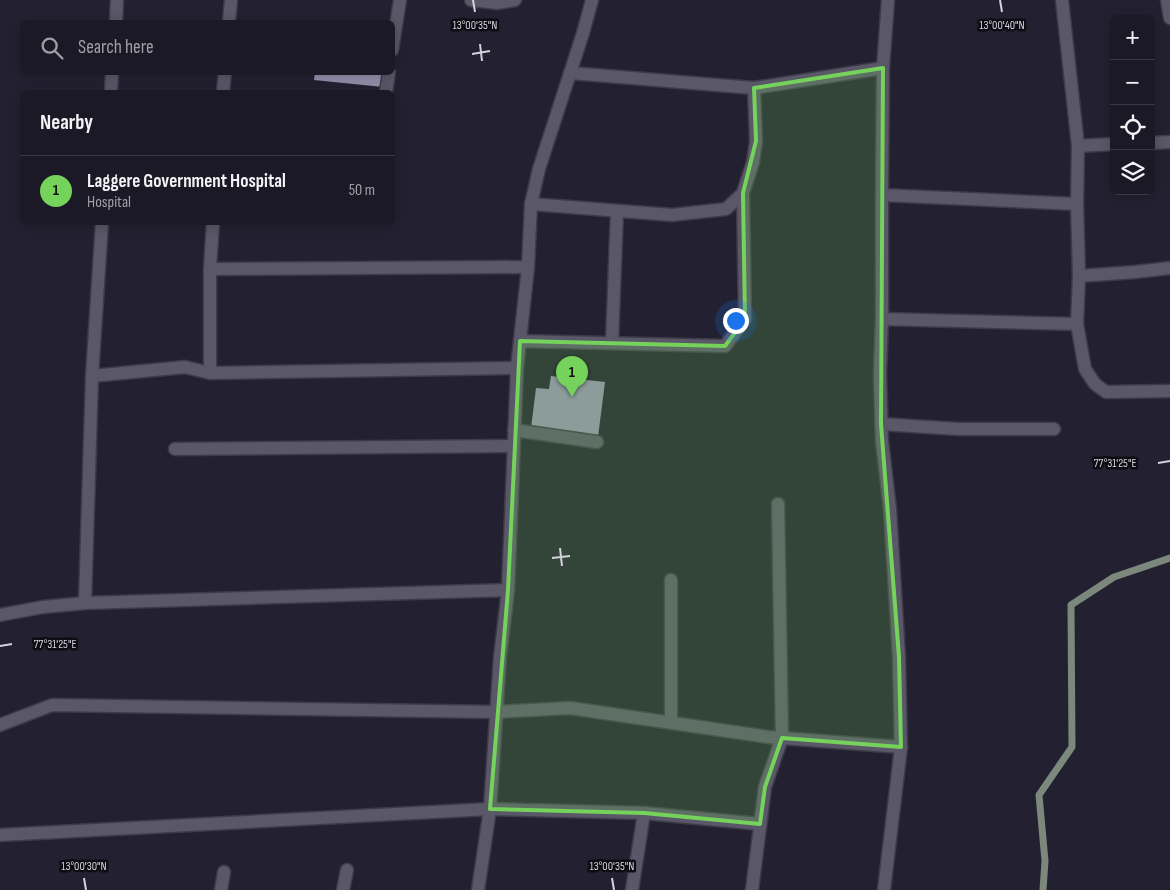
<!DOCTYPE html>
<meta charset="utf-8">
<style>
body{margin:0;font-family:"Sofia Sans Condensed",sans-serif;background:#272632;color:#f1f3f6}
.controls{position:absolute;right:15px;top:15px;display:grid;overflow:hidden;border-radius:8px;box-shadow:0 2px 12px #0003}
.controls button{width:45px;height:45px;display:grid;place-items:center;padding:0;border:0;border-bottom:1px solid #383842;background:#1a1925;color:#f1f3f6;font:25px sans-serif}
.you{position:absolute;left:735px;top:320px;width:18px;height:18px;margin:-12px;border:4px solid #fff;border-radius:50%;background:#1a73e8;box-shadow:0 0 0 8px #1a73e833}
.badge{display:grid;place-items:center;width:32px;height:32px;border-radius:50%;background:#75d25b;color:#111;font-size:16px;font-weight:700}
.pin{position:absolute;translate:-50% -41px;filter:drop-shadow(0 1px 2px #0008)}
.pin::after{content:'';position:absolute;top:26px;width:18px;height:15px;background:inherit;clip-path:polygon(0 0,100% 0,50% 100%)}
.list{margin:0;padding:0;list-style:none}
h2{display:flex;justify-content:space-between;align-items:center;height:65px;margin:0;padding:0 20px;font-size:21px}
h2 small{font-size:16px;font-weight:400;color:#9fa0a7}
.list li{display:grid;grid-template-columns:32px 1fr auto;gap:15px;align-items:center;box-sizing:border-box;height:70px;padding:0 20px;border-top:1px solid #383842}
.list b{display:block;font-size:19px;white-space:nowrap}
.list p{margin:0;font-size:16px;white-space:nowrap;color:#9fa0a7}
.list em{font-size:16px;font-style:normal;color:#9fa0a7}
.icon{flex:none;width:28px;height:28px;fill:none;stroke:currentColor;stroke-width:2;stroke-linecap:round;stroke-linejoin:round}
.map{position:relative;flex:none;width:1170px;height:890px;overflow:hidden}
.search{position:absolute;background:#1a1925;box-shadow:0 2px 12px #0003;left:20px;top:20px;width:375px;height:55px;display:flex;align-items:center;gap:12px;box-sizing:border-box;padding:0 18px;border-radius:8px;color:#9fa0a7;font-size:19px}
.panel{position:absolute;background:#1a1925;box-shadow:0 2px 12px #0003;left:20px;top:90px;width:375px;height:135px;border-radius:8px}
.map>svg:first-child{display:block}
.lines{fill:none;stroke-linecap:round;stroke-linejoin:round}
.stream{stroke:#7b887b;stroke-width:7}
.building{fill:#938fac}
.minor-casing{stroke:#3d3b47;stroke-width:15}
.minor{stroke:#595768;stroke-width:12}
.marked{fill:#75d25b;fill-opacity:0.2;stroke:#75d25b;stroke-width:4;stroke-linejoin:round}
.ticks{fill:none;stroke:#d3d2dd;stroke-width:2}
.ticks-label{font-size:12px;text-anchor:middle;fill:#d3d2dd;stroke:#0d0c13;stroke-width:5;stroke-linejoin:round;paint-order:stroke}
</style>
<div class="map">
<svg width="1170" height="890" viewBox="0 0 1170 890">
<rect width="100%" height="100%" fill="#232131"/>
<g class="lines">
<path class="stream" d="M1043 890 1045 861 1039 795 1072 747 1071 605 1114 577 1170 558"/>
</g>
<g class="building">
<path d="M315 72H385L383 87 314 80Z"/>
<path d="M551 376 605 382 598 437 531 428 536 388 549 389Z"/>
</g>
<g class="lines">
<g class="minor-casing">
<g id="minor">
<path d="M471 0 497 3 515 0"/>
<path d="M1062 0 1078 146 1114 144"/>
<path d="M1167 0 1170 18"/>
<path d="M116 22 117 0"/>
<path d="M229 22 231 0"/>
<path d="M392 50 400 0"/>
<path d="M570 73 754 88 883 68"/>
<path d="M111 92 112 72"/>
<path d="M223 92 225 72"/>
<path d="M386 92 389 72"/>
<path d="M1151 143 1170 142"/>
<path d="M882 195 1077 204"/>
<path d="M531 204 672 215 726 209 743 193 753 162 756 141 754 88"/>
<path d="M210 269 528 267"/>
<path d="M1079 276 1135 272 1170 268"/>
<path d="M882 319 1077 324 1079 276 1077 204 1078 146"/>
<path d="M1077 324 1085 369 1095 384 1106 392 1170 391"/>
<path d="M520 341 725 346 745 319 743 193"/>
<path d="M612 343 617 211"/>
<path d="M210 373V269L213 222"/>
<path d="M92 376 185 367 210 373 517 368"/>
<path d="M881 424 958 429H1054"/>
<path d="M514 430 597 442"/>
<path d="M175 449 513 446"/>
<path d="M85 603 92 376 102 222"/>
<path d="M0 615 43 607 85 603 508 590"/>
<path d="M671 723V580"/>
<path d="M0 725 52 705 496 712 570 708 768 737 901 747"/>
<path d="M0 835 490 809 644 813 760 824"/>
<path d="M221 890 224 872"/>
<path d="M343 890 347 870"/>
<path d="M478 890 490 809 500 657 508 590 517 368 528 267 531 204 539 169 583 33 592 0"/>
<path d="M632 890 644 813"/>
<path d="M752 890 765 787 782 738 778 504"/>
<path d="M884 890 901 747 899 657 890 509 882 441 880 374 882 319V195L883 68 888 0"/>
</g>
</g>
<use href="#minor" class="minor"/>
</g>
<path class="marked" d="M883 68 881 424 899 657 901 747 782 738 765 787 760 824 644 813 490 809 508 590 520 341 725 346 745 319 743 193 756 141 754 88Z"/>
<path class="ticks" d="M473 0 475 12M1000 0 1002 12M480 44 482 61M472 54 490 51M1158 463 1170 461M560 548 562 566M552 558 570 556M0 646 12 644M84 878 86 890M612 878 614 890"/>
<g class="ticks-label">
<text x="475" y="29">13°00'35"N</text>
<text x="1002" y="29">13°00'40"N</text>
<text x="1115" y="467">77°31'25"E</text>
<text x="55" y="648">77°31'25"E</text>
<text x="84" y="870">13°00'30"N</text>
<text x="612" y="870">13°00'35"N</text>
</g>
</svg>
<div class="controls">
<button>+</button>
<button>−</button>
<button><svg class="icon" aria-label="locate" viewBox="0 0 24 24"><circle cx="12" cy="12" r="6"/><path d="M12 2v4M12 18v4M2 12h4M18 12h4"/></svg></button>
<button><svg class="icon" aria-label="layers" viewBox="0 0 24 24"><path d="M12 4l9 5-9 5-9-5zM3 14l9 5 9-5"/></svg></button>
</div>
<div class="you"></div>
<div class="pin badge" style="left:572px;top:397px">1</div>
<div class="search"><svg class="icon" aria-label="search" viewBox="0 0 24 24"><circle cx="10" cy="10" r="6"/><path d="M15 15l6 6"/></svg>Search here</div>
<section class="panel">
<h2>Nearby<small></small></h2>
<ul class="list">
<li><span class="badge">1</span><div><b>Laggere Government Hospital</b><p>Hospital</p></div><em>50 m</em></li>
</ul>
</section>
</div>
